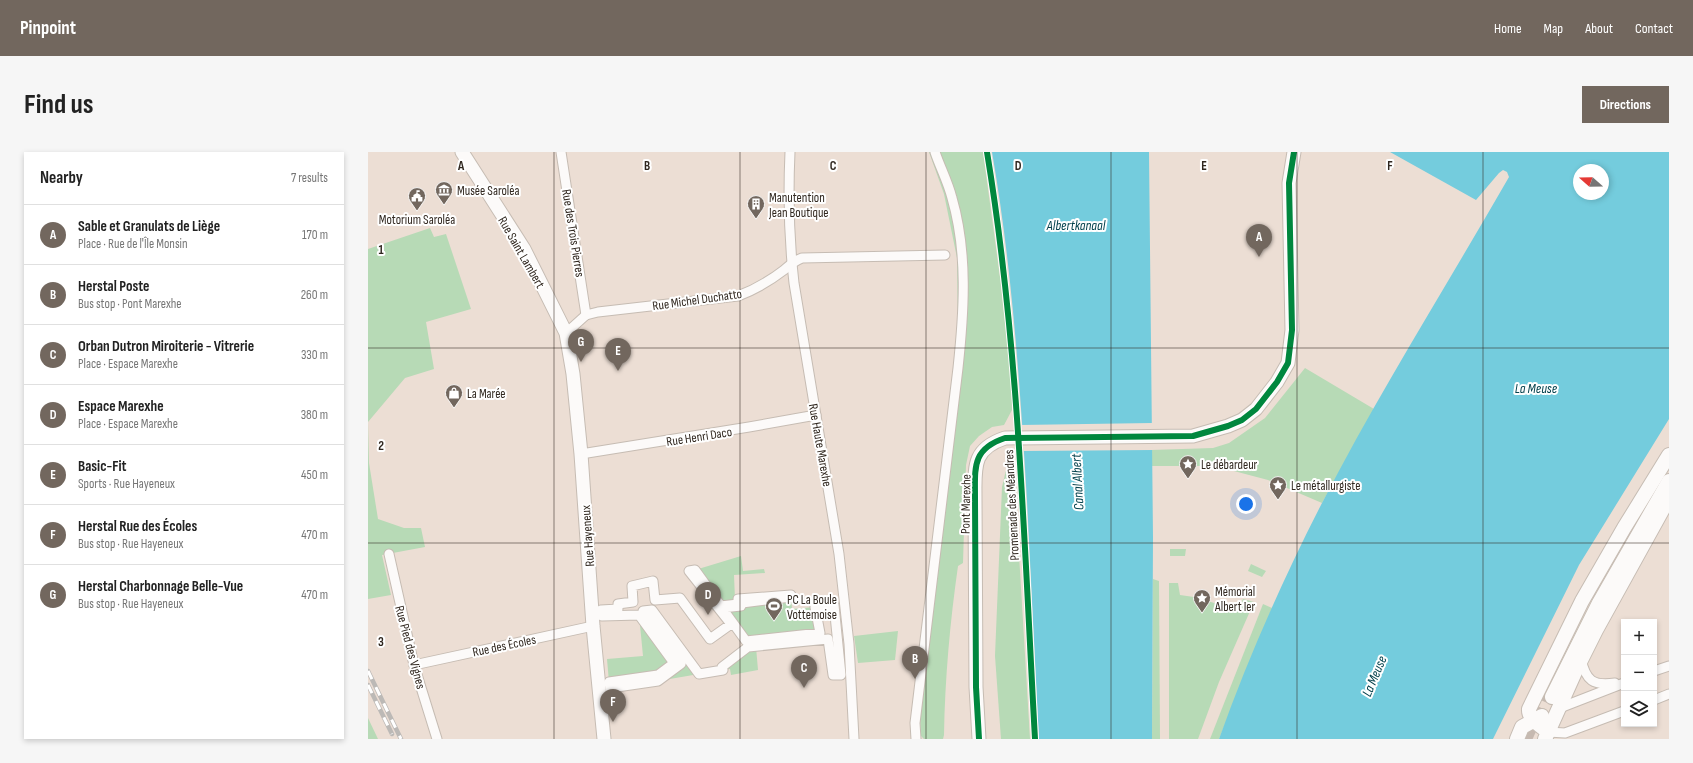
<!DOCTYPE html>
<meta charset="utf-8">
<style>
body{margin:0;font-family:"Sofia Sans Condensed",sans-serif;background:#f6f6f6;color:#222}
.controls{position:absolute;right:12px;bottom:12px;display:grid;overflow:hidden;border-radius:0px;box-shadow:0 2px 6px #0003}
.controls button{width:36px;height:36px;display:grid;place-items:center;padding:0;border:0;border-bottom:1px solid #e0e0e0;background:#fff;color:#222;font:20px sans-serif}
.compass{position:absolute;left:1205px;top:12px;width:36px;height:36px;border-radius:50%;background:#fff;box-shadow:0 2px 6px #0003;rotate:290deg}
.you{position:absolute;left:878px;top:352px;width:14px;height:14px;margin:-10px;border:3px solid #fff;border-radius:50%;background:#1a73e8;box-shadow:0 0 0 6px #1a73e833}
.badge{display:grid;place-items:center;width:26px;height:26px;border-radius:50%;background:#72675e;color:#fff;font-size:13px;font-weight:700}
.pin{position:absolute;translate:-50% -33px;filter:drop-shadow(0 1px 2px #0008)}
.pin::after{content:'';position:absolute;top:21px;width:14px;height:12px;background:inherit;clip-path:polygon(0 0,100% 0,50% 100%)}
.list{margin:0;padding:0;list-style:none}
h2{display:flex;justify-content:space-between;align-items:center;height:52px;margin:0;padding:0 16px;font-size:17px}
h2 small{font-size:13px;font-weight:400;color:#767676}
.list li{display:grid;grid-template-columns:26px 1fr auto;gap:12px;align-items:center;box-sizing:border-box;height:60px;padding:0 16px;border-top:1px solid #e0e0e0}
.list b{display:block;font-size:15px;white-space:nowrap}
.list p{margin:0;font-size:13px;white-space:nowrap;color:#767676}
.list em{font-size:13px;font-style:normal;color:#767676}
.icon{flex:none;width:22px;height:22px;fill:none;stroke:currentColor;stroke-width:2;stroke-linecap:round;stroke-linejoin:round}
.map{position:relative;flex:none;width:1301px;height:587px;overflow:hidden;border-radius:0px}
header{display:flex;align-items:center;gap:24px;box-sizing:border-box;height:56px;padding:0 20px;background:#72675e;color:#fff}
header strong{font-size:19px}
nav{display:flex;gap:22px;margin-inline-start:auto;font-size:14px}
.intro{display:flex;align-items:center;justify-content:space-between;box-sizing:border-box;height:96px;padding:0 24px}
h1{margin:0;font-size:28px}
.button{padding:10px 18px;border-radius:0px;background:#72675e;color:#fff;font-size:14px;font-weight:700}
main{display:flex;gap:24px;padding:0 24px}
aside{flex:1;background:#fff;border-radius:0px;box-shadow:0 2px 6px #0003}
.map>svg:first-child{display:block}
.green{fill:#b7dab6}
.water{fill:#74ccdd;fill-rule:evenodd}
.pier{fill:#ecded4}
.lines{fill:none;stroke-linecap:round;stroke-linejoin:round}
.primary-tunnel{stroke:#c6b9b0;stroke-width:14;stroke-dasharray:14 7;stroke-linecap:butt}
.street-casing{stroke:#c6bcb3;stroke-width:11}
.secondary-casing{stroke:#c6bcb3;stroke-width:15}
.primary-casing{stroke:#c6bcb3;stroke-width:16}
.street{stroke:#fcfaf9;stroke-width:9}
.secondary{stroke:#fcfaf9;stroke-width:13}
.primary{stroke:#fcfaf9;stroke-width:14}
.rail-casing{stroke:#bcb9b6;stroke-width:4.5}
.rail{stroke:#fff;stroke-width:3;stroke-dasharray:9;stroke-linecap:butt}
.cycleway-casing{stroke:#fff;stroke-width:8}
.cycleway{stroke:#00873e;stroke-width:6}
.grid{fill:none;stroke:#30271f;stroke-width:1;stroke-opacity:0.55}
.labels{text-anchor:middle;stroke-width:4;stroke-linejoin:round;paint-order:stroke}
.poi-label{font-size:13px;fill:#30271f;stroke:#fff;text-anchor:start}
.street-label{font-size:13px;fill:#30271f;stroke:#fff}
.water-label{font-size:14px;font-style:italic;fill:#03414c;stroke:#fff}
.grid-label{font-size:13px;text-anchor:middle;font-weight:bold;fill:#30271f;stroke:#fff;stroke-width:4;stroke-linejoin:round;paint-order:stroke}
</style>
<header>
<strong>Pinpoint</strong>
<nav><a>Home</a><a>Map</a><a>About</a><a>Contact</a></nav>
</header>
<div class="intro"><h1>Find us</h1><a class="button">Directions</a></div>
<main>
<aside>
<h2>Nearby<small>7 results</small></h2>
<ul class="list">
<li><span class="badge">A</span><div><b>Sable et Granulats de Liège</b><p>Place · Rue de l'Île Monsin</p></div><em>170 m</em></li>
<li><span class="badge">B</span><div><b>Herstal Poste</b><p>Bus stop · Pont Marexhe</p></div><em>260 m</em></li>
<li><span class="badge">C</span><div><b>Orban Dutron Miroiterie - Vitrerie</b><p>Place · Espace Marexhe</p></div><em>330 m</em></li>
<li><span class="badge">D</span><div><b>Espace Marexhe</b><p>Place · Espace Marexhe</p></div><em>380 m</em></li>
<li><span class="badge">E</span><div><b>Basic-Fit</b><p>Sports · Rue Hayeneux</p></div><em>450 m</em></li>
<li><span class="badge">F</span><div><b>Herstal Rue des Écoles</b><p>Bus stop · Rue Hayeneux</p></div><em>470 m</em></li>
<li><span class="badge">G</span><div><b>Herstal Charbonnage Belle-Vue</b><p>Bus stop · Rue Hayeneux</p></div><em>470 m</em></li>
</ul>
</aside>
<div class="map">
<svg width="1301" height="587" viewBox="0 0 1301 587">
<rect width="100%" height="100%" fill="#ecded4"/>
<g class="green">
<path d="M561 0H615L632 125 644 234V258L636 273 624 275 611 284 602 294 598 313 595 411 590 414C582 470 577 526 576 583L575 587H556L553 584 549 517 590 180 589 106 576 42Z"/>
<path d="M62 76 66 85 78 82 103 157 58 170 66 217 37 226 0 270 1 311 10 367 36 376H53L57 395 14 403 23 443 0 447V97Z"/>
<path d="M937 216 1006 257 954 351 900 328 847 314H783V298L845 296 861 291 897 266Z"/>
<path d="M638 318H646L662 587H633L627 504 634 335Z"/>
<path d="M802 397H818L817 404H802Z"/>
<path d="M373 404 375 419 396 417 397 421 366 423 367 448 353 454 327 418Z"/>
<path d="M883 412 898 419 894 425 880 419Z"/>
<path d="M785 427 791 429 792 587H784Z"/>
<path d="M801 431H810L812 443 826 445 870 458 875 447 886 450 851 530 830 587H801Z"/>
<path d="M423 445 424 457 447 455 452 481 378 489 354 456Z"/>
<path d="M895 452 904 456 851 587H842Z"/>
<path d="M271 463 306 511 290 523 241 530 239 507 275 504Z"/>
<path d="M530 479 527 508 490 511 486 484Z"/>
<path d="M388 495 390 518 363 523 362 517 355 518Z"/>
<path d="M322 509 331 522 290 529Z"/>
<path d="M0 566 10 587H0Z"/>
</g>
<g class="water">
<path d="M624 0H781L785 385 784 587H671C667 508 663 428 659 349 652 232 644 115 624 0Z"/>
<path d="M1022 0H1301V267L1211 413 1125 587H851C880 506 915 427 954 351 1012 239 1079 133 1141 25L1139 20 1135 18 1131 21 1108 48ZM1211 18H1235V42H1211Z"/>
</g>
<path class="pier" d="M784 271 785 298 654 299 652 273Z"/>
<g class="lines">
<path class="primary-tunnel" d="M1157 587 1177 542"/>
<g class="street-casing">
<g id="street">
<path d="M193 0 218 163"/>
<path d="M422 0C420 44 421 87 426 131L471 402 481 492 486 587"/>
<path d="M198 181 218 163 230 160 370 144C386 138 403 128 416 118 423 112 426 109 434 106L577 103"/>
<path d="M213 302 381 275 448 263"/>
<path d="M21 402 46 513 69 587"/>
<path d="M327 418 353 454 370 452V447L423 443V445L374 451 373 454 354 456 378 489 452 481 447 455 466 453 473 523H465L460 487 380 495 354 515 355 518 331 522 284 458 275 459 311 507 313 512 290 529 242 536 241 530 290 523 306 511 271 463 234 464 233 458 250 457V452L265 450 264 434 285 429 287 448 312 446 342 487 363 472 321 419Z"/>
<path d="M1213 507C1218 529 1225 534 1247 531"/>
<path d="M46 513 225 474"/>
<path d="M1286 519 1301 514"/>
<path d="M1286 548 1301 542"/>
<path d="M1189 557 1256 531"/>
<path d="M1180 580 1197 581 1256 559"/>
<path d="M548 587 547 571 590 216C596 160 600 101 584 46 580 30 572 15 567 0"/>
</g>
</g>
<g class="secondary-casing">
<g id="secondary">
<path d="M94 0 156 97 198 181 205 222 213 302 225 474 236 587"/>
<path d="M611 587 608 535 607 345C607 315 604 297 637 286L825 284 860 274 874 268 888 257 909 230 920 211 924 178 921 31 926 0"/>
</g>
</g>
<g class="primary-casing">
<g id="primary">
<path d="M1184 545 1231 451 1301 329"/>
<path d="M1180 580C1173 574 1160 567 1161 557L1214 449 1256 376 1301 303"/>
<path d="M1149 587 1154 575 1174 564"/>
<path d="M1177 587 1208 518 1228 478 1301 346"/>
</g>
</g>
<use href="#street" class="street"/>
<use href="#secondary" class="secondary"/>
<use href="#primary" class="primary"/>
<g class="rail-casing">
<g id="rail">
<path d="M0 519 33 587"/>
<path d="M0 533 24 582"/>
</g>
</g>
<use href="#rail" class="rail"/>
<g class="cycleway-casing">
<g id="cycleway">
<path d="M619 0C651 194 656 391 667 587"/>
<path d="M611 587 608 535 607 345C607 315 604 297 637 286L825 284 860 274 874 268 888 257 909 230 920 211 924 178 921 31 926 0"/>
</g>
</g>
<use href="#cycleway" class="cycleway"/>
</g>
<path class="grid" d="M186 0V587M372 0V587M558 0V587M743 0V587M929 0V587M1115 0V587M0 196H1301M0 391H1301"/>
<defs>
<g id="museum-pin" transform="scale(0.9)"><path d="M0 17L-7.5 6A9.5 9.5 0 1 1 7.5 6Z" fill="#72675e" stroke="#fff"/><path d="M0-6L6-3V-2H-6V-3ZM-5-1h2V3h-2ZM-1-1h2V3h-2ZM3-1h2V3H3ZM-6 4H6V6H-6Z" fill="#fff"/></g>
<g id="civic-pin" transform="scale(0.9)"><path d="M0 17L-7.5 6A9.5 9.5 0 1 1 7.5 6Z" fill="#72675e" stroke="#fff"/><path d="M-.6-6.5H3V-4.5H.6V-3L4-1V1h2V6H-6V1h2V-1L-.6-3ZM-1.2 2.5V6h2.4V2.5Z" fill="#fff"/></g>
<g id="building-pin" transform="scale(0.9)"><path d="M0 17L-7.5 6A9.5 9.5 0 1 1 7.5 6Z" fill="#72675e" stroke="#fff"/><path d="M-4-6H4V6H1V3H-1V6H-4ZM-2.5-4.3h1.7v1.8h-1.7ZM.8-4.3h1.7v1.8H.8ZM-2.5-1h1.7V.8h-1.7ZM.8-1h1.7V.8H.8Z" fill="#fff"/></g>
<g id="shop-pin" transform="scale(0.9)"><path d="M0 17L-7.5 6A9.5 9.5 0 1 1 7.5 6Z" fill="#72675e" stroke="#fff"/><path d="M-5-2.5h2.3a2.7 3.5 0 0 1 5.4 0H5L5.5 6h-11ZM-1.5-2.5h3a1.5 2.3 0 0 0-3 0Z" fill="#fff"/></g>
<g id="sight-pin" transform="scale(0.9)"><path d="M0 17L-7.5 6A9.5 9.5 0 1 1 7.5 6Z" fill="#72675e" stroke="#fff"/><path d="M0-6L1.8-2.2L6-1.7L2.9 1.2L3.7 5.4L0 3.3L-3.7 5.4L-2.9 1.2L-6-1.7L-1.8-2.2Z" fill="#fff"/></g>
<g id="stadium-pin" transform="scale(0.9)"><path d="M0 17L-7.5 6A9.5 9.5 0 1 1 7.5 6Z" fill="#72675e" stroke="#fff"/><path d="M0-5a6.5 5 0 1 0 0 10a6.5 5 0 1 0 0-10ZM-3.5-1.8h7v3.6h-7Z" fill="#fff"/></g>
</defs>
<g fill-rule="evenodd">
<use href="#museum-pin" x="76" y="38"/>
<use href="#civic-pin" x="49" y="44"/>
<use href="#building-pin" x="388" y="52"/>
<use href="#shop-pin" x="86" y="241"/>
<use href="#sight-pin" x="820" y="312"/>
<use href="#sight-pin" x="910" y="333"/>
<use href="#sight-pin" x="834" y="446"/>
<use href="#stadium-pin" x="406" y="454"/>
</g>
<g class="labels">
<g class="poi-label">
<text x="89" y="43">Musée Saroléa</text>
<text x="401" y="50">Manutention<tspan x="401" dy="15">Jean Boutique</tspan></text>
<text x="49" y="72" text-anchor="middle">Motorium Saroléa</text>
<text x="99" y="246">La Marée</text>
<text x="833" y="317">Le débardeur</text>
<text x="923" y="338">Le métallurgiste</text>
<text x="847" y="444">Mémorial<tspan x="847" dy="15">Albert Ier</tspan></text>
<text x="419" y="452">PC La Boule<tspan x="419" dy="15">Vottemoise</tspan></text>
</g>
<g class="street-label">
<text transform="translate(206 81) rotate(81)" y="5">Rue des Trois Pierres</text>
<text transform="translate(154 100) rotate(60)" y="5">Rue Saint Lambert</text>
<text transform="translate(329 147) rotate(-8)" y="5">Rue Michel Duchatto</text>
<text transform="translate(331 284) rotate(-9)" y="5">Rue Henri Daco</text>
<text transform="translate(453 293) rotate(80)" y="5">Rue Haute Marexhe</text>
<text transform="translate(597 352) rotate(-89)" y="5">Pont Marexhe</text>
<text transform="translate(643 353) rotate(-93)" y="5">Promenade des Méandres</text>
<text transform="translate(219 384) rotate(-94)" y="5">Rue Hayeneux</text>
<text transform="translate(136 493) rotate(-12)" y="5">Rue des Écoles</text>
<text transform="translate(43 495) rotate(75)" y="5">Rue Pied des Vignes</text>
</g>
<g class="water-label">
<text x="708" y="78">Albertkanaal</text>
<text x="1168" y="241">La Meuse</text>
<text transform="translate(709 330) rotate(-93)" y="5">Canal Albert</text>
<text transform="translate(1006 524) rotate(-67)" y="5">La Meuse</text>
</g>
</g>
<g class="grid-label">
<text x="93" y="18">A</text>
<text x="279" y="18">B</text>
<text x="465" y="18">C</text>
<text x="650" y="18">D</text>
<text x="836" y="18">E</text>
<text x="1022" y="18">F</text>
<text x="13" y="102">1</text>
<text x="13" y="298">2</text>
<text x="13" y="494">3</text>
</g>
</svg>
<div class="controls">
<button>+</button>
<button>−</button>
<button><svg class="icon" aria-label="layers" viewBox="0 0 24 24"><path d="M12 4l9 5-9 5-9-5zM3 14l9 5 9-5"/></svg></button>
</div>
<svg class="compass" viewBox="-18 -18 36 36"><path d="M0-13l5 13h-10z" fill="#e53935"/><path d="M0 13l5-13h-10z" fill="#767676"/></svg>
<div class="you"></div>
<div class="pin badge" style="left:891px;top:105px">A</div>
<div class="pin badge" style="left:547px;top:527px">B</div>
<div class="pin badge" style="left:436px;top:536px">C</div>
<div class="pin badge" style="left:340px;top:463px">D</div>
<div class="pin badge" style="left:250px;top:219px">E</div>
<div class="pin badge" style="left:245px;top:570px">F</div>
<div class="pin badge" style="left:213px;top:210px">G</div>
</div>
</main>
